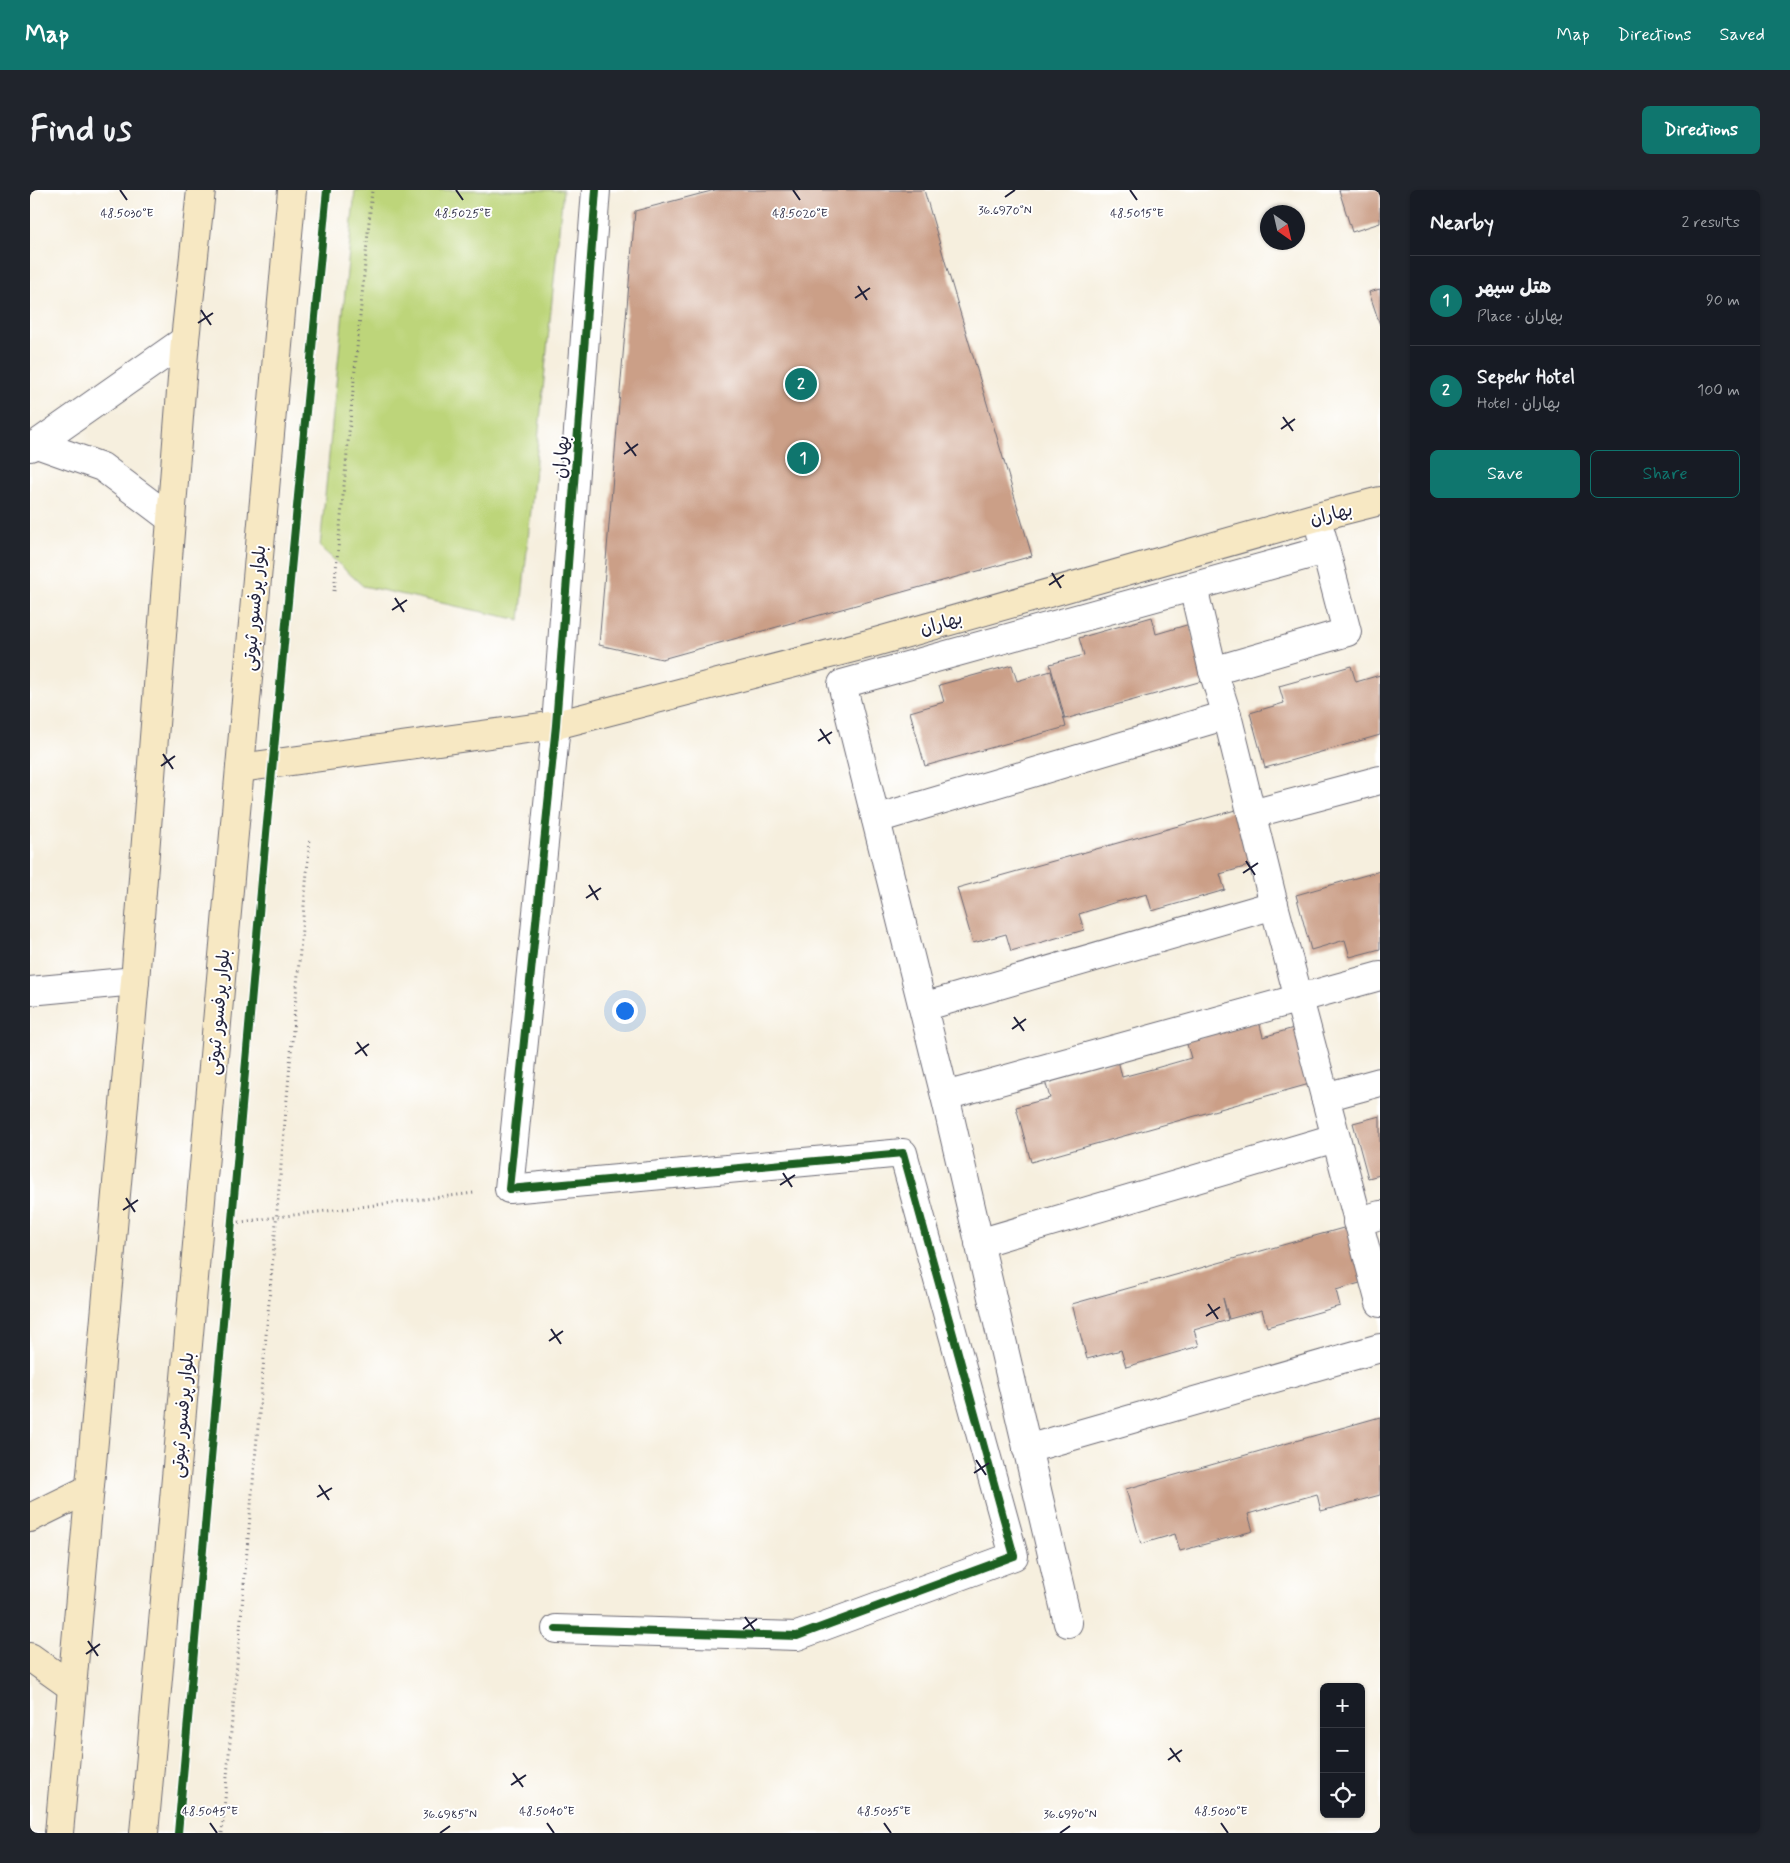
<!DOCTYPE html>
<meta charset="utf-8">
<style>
body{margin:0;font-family:Mynerve,"Playpen Sans Arabic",sans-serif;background:#20242c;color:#f1f3f6}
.controls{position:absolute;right:15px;bottom:15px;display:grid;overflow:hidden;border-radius:8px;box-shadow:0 1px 4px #0004}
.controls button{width:45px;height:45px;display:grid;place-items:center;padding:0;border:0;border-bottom:1px solid #363941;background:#171b24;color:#f1f3f6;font:25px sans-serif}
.compass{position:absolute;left:1230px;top:15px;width:45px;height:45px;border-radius:50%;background:#171b24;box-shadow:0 1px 4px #0004;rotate:146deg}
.you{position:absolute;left:594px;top:820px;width:18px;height:18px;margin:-12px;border:4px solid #fff;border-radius:50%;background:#1a73e8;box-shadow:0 0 0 8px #1a73e833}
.badge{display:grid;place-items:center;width:32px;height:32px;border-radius:50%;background:#0f766e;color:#fff;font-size:16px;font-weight:700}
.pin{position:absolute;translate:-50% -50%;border:2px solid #fff;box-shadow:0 1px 5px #0006}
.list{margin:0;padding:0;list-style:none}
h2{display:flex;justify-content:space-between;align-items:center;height:65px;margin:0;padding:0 20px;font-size:21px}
h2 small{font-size:16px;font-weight:400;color:#9ea1a6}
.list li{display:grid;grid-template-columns:32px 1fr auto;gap:15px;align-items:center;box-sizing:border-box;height:90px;padding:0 20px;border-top:1px solid #363941}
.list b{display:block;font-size:19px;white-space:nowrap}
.list p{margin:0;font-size:16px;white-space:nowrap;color:#9ea1a6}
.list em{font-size:16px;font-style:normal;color:#9ea1a6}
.actions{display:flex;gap:10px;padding:15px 20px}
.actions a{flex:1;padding:11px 0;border:1px solid #0f766e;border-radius:8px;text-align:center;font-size:18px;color:#0f766e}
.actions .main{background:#0f766e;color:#fff}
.icon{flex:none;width:28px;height:28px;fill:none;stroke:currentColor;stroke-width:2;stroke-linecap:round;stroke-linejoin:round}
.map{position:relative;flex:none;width:1350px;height:1643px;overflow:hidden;border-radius:8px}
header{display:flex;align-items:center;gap:30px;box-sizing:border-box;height:70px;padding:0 25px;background:#0f766e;color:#fff}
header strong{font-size:24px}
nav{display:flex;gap:28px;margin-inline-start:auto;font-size:18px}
.intro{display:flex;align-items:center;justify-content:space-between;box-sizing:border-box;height:120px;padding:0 30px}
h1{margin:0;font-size:35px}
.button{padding:12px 22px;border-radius:8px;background:#0f766e;color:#fff;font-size:18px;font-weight:700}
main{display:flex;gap:30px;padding:0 30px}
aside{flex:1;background:#171b24;border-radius:8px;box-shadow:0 1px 4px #0004}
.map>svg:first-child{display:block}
.green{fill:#bdd57a;stroke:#707c5a}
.building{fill:#cb9f87}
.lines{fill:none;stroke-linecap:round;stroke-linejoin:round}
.street-casing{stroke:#6c6a74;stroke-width:30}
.secondary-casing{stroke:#6c6a74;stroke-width:30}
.path{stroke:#6c6a74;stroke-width:3;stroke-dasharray:1 4;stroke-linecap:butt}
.street{stroke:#fff;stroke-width:28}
.secondary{stroke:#f7e8c3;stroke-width:28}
.cycleway-casing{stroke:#fff;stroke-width:11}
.cycleway{stroke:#1b5e20;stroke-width:8}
.ticks{fill:none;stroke:#22223b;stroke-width:2}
.labels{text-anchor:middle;stroke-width:4;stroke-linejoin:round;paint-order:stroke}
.street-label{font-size:18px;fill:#22223b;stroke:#fff}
.ticks-label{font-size:12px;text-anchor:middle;fill:#22223b;stroke:#fff;stroke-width:4;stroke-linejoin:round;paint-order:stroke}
</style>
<header>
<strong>Map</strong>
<nav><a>Map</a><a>Directions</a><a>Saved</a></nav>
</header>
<div class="intro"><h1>Find us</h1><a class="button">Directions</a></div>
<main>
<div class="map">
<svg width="1350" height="1643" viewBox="0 0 1350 1643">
<rect width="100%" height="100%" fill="#fff"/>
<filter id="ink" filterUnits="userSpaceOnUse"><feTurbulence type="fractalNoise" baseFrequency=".02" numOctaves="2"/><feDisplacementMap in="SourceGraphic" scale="10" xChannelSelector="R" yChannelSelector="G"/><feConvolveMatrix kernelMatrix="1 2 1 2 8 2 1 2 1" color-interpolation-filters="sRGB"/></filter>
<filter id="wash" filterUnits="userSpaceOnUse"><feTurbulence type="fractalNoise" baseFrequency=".0096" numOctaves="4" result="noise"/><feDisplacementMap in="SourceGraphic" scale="20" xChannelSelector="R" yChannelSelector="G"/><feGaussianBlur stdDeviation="1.12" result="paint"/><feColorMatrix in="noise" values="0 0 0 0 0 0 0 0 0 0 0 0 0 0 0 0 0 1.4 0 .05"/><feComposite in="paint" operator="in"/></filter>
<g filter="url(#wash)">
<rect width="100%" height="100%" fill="#f6efde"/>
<path class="green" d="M325 0H533L490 430 333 396 290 357Z"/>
<g id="blocks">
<g class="building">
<path d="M685 0H894L1002 366 632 469 569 455 605 21Z"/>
<path d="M1309 0H1350V33L1322 42Z"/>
<path d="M1350 99V135L1339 102Z"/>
<path d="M1122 427 1126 444 1160 434 1176 490 1035 529 1020 474 1054 465 1049 448Z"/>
<path d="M982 475 987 491 1021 481 1036 537 895 576 880 522 914 512 909 495Z"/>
<path d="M1321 476 1326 492 1350 485V545L1235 578 1220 523 1254 513 1249 496Z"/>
<path d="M1209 619 1225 674 1190 684 1195 700 1122 721 1117 704 1083 713 1049 724 1054 740 981 761 976 744 943 753 927 698Z"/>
<path d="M1350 681V759L1320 767 1315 750 1281 760 1266 705Z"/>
<path d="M1229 831 1233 847 1267 837 1283 893 1001 972 986 917 1020 908 1015 891 1088 870 1092 887 1126 878 1161 868 1156 851Z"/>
<path d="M1350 926V985L1338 988 1323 933Z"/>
<path d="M1324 1035 1340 1090 1306 1100 1310 1116 1237 1137 1232 1120 1199 1129 1193 1108 1198 1130 1164 1140 1169 1156 1096 1177 1091 1160 1057 1169 1042 1114Z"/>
<path d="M1350 1227V1305L1291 1321 1287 1304 1252 1314 1218 1324 1223 1341 1150 1361 1145 1344 1111 1354 1096 1299Z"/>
</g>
</g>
</g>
<g filter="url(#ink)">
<use href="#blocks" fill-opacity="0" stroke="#6c6a74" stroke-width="1"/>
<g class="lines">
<g class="street-casing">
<g id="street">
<path d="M7 254 72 277 141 329"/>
<path d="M0 257 7 254 155 150"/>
<path d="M1163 397 1183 481 1197 525 1244 715 1350 1113"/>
<path d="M1183 481 1317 442 1291 343"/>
<path d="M1222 624 1350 590"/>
<path d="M846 629 1197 525"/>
<path d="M0 801 105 791"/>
<path d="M893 817 1244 715"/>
<path d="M915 906 1350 786"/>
<path d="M1295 907 1350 892"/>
<path d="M1327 1032 1350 1025"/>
<path d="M949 1053 1305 948"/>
<path d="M997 1259 1350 1158"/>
<path d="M1038 1433 915 906 812 494 1295 360"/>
<path d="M526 1439 767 1446 984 1366 873 963 479 999 526 535 566 0"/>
</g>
</g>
<g class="secondary-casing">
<g id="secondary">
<path d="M210 578 526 535 842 453 1287 327 1350 311"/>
<path d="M0 1328 59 1299"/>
<path d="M0 1467 42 1497"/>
<path d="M29 1643 105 791 155 150 171 0"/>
<path d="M114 1643 262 0"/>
</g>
</g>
<g class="path">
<path d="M304 401 342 0"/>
<path d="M204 1033 247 1027 444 1003"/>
<path d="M192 1643 280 648"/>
</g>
<use href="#street" class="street"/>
<use href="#secondary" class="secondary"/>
<g class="cycleway-casing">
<g id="cycleway">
<path d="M526 1439 767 1446 984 1366 873 963 479 999 526 535 566 0"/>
<path d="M148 1643 236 644 297 0"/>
</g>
</g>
<use href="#cycleway" class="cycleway"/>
</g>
</g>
<path class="ticks" d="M90 0 97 10M426 0 433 10M763 0 770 10M1100 0 1107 10M975 7 985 0M828 96 837 110M825 108 840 98M171 120 181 135M168 133 183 123M1253 227 1263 241M1251 239 1265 229M596 252 606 266M594 264 608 254M1022 383 1031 398M1019 395 1034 385M365 408 374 422M362 420 377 410M790 539 800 554M788 551 802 542M133 564 143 579M131 576 145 566M1216 671 1225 685M1213 683 1228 673M559 695 568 710M556 708 571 698M984 827 994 841M982 839 996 829M327 852 337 866M325 864 339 854M753 983 762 997M750 995 765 985M96 1008 105 1022M93 1020 108 1010M1178 1114 1188 1129M1176 1126 1190 1117M521 1139 531 1154M519 1151 533 1141M946 1270 956 1285M944 1283 959 1273M289 1295 299 1310M287 1307 302 1298M715 1427 725 1441M713 1439 727 1429M58 1451 68 1466M56 1464 70 1454M1140 1558 1150 1572M1138 1570 1152 1560M483 1583 493 1597M481 1595 496 1585M180 1633 187 1643M517 1633 524 1643M854 1633 861 1643M1191 1633 1198 1643M410 1643 420 1636M1030 1643 1040 1636"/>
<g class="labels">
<g class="street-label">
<text transform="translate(531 267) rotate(-86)" y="6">بهاران</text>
<text transform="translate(1301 324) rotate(-14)" y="6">بهاران</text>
<text transform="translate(224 418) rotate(-85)" y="6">بلوار پرفسور ثبوتی</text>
<text transform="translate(911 433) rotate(-16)" y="6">بهاران</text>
<text transform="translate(188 822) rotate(-85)" y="6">بلوار پرفسور ثبوتی</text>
<text transform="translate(152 1225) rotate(-85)" y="6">بلوار پرفسور ثبوتی</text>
</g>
</g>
<g class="ticks-label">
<text x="975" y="24">36.6970°N</text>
<text x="97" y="27">48.5030°E</text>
<text x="1107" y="27">48.5015°E</text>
<text x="433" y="27">48.5025°E</text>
<text x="770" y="27">48.5020°E</text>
<text x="180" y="1625">48.5045°E</text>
<text x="517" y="1625">48.5040°E</text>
<text x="854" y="1625">48.5035°E</text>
<text x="1191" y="1625">48.5030°E</text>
<text x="420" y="1628">36.6985°N</text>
<text x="1040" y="1628">36.6990°N</text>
</g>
</svg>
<div class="controls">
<button>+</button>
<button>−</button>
<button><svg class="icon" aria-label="locate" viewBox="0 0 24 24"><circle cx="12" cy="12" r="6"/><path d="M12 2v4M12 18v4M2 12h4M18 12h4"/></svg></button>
</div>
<svg class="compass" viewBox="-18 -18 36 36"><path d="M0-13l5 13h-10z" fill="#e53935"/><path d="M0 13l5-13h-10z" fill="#9ea1a6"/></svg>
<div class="you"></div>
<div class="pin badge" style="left:773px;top:268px">1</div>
<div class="pin badge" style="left:771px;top:194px">2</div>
</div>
<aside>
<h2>Nearby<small>2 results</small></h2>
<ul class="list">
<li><span class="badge">1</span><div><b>هتل سپهر</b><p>Place · بهاران</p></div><em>90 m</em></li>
<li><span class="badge">2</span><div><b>Sepehr Hotel</b><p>Hotel · بهاران</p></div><em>100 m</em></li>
</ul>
<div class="actions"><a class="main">Save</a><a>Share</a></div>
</aside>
</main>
